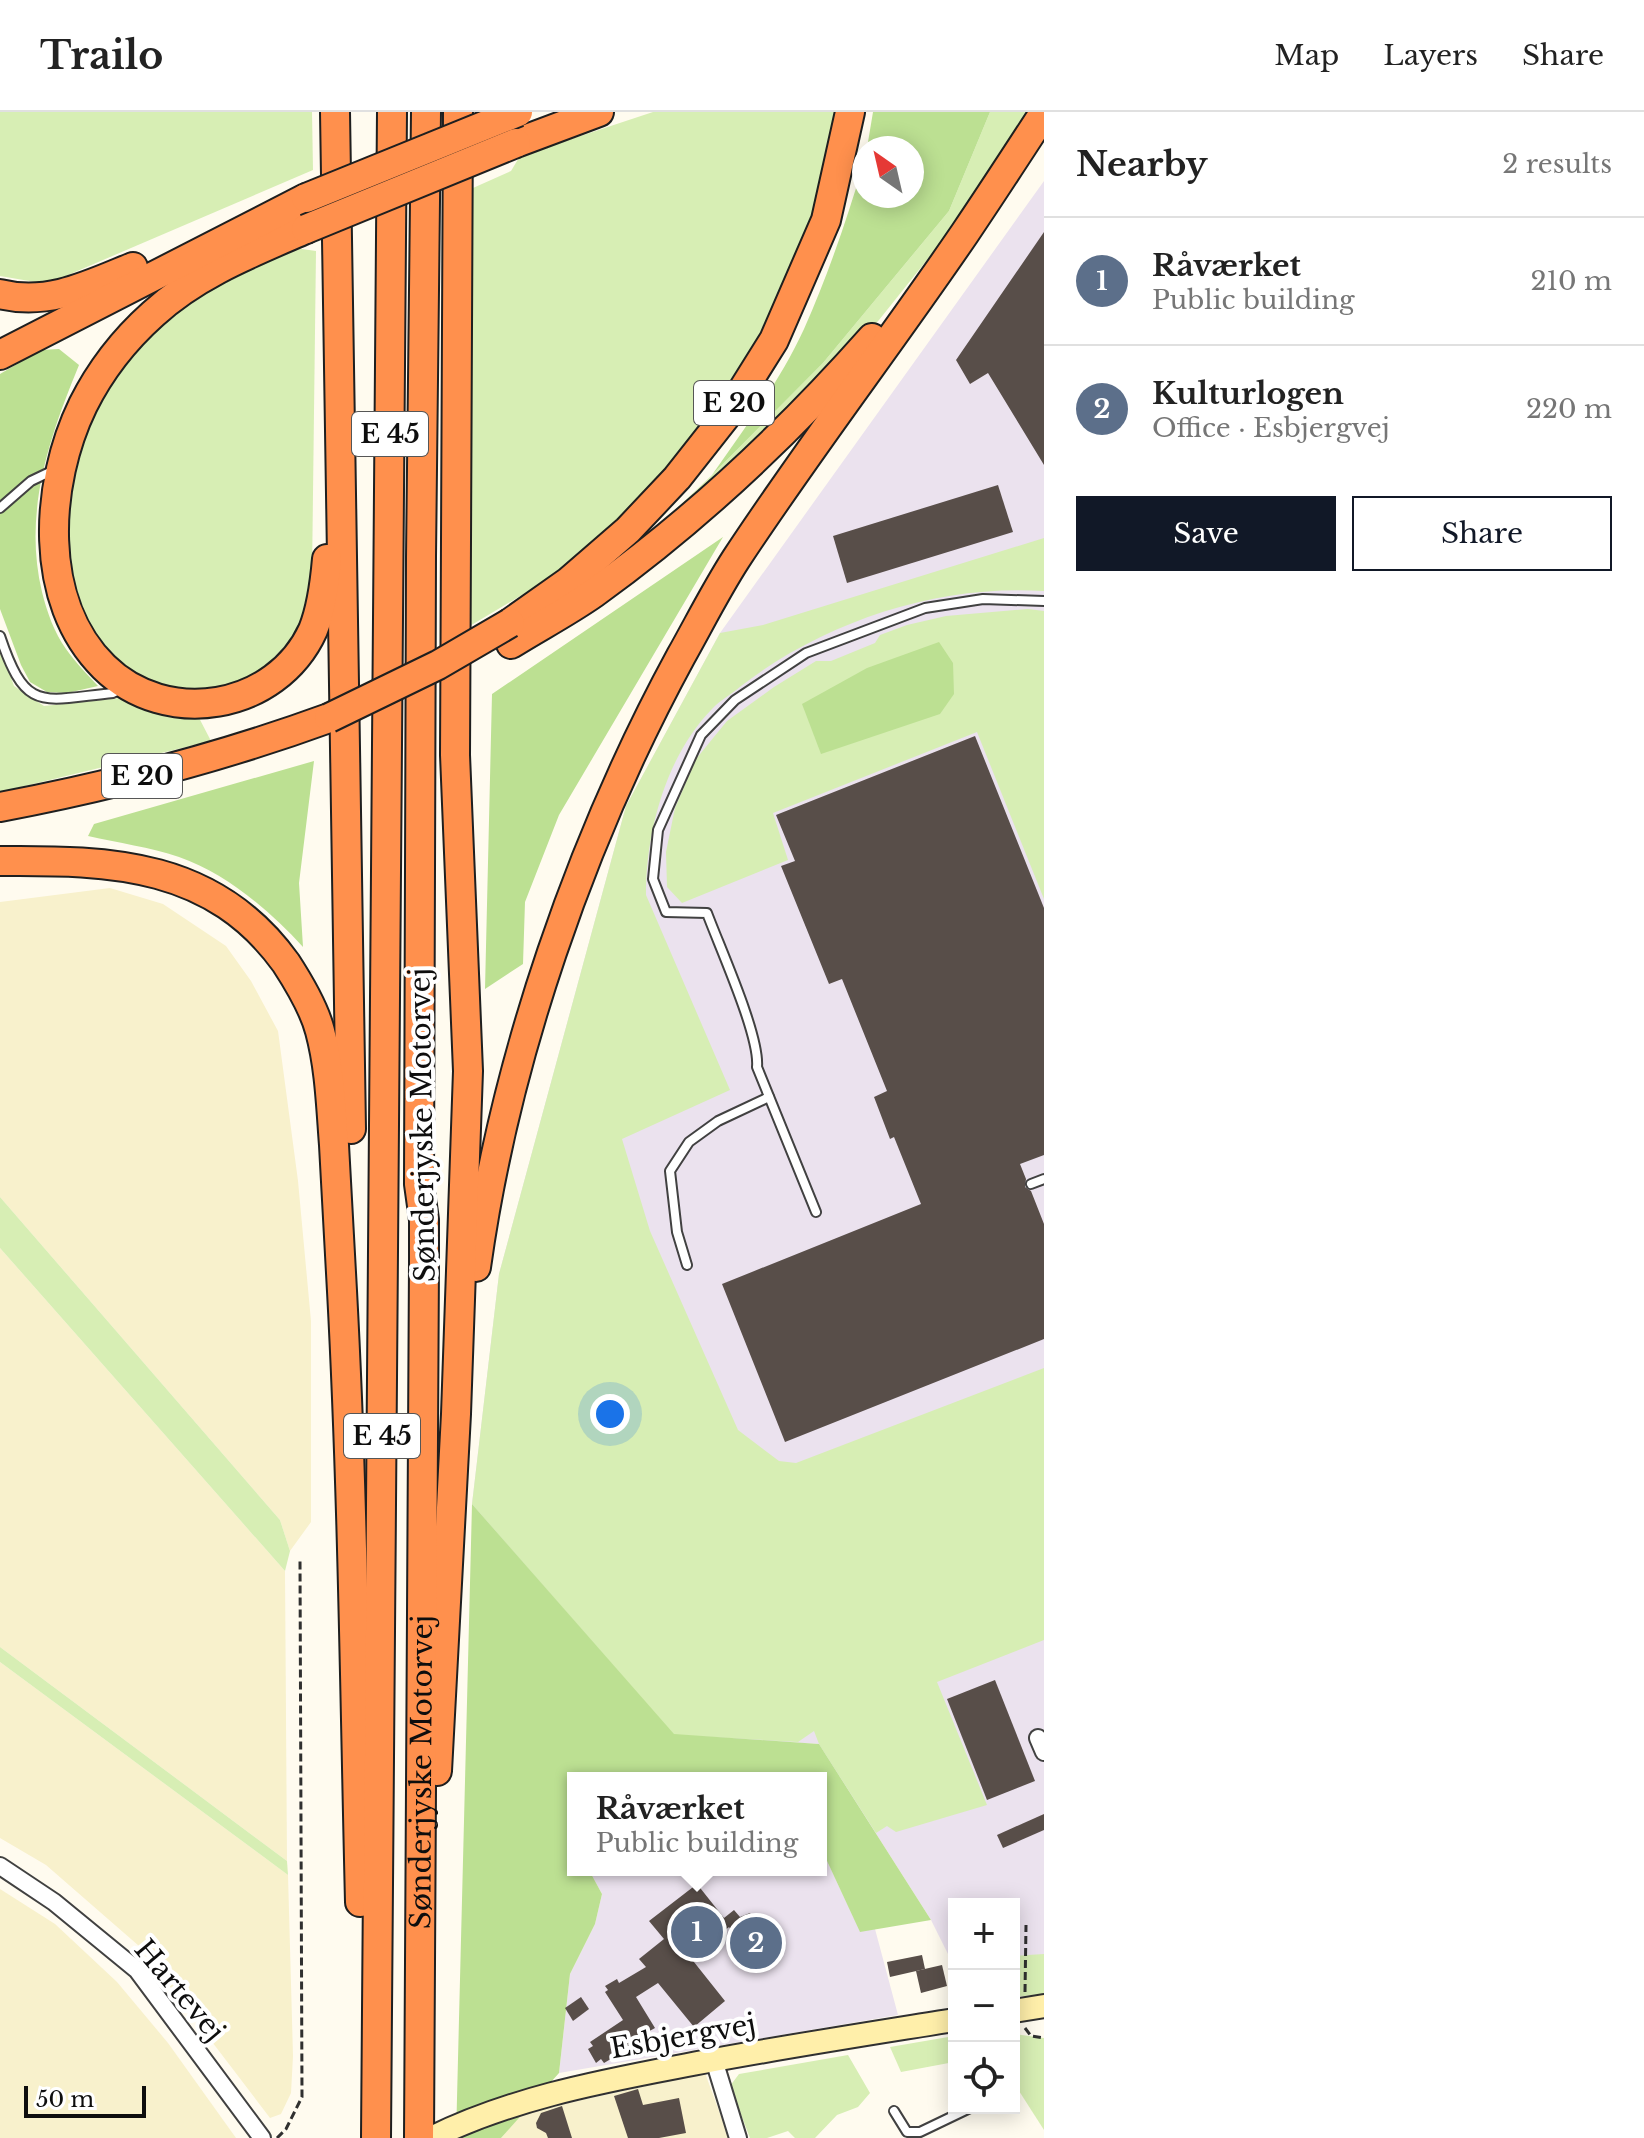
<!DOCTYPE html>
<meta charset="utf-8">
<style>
body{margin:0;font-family:"Libre Baskerville",serif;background:#f2f2f2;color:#222}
.controls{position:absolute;right:24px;bottom:24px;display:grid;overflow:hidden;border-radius:0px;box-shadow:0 4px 20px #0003}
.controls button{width:72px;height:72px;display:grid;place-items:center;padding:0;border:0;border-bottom:2px solid #e0e0e0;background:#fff;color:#222;font:40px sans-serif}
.compass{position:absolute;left:852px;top:24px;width:72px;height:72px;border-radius:50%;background:#fff;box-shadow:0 4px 20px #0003;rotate:326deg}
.scale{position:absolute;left:24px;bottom:20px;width:122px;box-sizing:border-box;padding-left:8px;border:4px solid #0e0e0e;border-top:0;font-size:22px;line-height:28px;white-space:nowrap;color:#0e0e0e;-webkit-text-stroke:6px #fff;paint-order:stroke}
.you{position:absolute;left:610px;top:1302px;width:28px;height:28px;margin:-20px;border:6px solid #fff;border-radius:50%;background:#1a73e8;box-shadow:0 0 0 12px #1a73e833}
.badge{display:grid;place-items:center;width:52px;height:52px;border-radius:50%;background:#111827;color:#fff;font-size:26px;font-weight:700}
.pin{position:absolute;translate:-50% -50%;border:4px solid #fff;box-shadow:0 2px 8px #0006}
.popup{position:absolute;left:567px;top:1660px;width:260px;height:104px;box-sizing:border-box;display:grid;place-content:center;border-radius:0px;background:#fff;filter:drop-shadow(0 2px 6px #0005);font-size:26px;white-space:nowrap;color:#767676}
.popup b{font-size:30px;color:#222}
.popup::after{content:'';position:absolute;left:50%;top:100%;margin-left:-16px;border:16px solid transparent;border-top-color:#fff}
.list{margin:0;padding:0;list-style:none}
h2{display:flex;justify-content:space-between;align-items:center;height:104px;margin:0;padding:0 32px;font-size:34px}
h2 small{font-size:26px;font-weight:400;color:#767676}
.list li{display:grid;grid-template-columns:52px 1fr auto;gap:24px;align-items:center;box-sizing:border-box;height:128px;padding:0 32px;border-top:2px solid #e0e0e0}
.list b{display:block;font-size:30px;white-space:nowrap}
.list p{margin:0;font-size:26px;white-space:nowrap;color:#767676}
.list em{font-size:26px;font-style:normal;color:#767676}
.actions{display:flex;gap:16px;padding:24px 32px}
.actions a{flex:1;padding:18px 0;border:2px solid #111827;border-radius:0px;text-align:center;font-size:28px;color:#111827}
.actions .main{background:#111827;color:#fff}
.icon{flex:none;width:44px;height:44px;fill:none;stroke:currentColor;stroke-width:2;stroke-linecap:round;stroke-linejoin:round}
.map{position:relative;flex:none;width:1044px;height:2026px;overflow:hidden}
header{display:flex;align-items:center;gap:48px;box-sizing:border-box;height:112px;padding:0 40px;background:#fff;border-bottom:2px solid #e0e0e0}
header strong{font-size:38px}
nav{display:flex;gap:44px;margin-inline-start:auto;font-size:28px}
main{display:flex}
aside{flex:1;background:#fff}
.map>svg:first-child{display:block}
.industrial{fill:#ebe2ee}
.farmland{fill:#f8f1cc}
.green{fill:#d7eeb4}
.forest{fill:#bce092}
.building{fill:#584e49}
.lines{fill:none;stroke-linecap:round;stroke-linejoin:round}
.lane-casing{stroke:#414141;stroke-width:12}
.street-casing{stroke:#414141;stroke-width:20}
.secondary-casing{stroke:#303030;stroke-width:26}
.highway-casing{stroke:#1f1f1f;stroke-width:32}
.path{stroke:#303030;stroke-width:3;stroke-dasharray:8 4;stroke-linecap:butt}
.lane{stroke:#fff;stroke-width:8}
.street{stroke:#fff;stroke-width:16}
.secondary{stroke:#ffefaa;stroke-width:22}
.highway{stroke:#ff904d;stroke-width:28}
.highway-bridge-casing{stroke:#1f1f1f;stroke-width:32;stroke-linecap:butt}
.highway-bridge{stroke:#ff904d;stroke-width:28}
.labels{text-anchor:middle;stroke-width:8;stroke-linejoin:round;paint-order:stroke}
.shield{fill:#fff;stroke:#565656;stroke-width:2}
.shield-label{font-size:26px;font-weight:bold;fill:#0e0e0e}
.street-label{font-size:28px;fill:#0e0e0e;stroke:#fff}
</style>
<header>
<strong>Trailo</strong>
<nav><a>Map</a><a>Layers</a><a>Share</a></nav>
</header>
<main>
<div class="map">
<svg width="1044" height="2026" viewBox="0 0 1044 2026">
<rect width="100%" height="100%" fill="#fffbef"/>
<g class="industrial">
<path d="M1044 69V1877L1014 1881V1792H954V1854L931 1808 819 1632 674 1623 472 1392 499 1162 626 694 720 521Z"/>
<path d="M821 1736 860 1819 875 1817 898 1903 559 1961 570 1862 595 1812 602 1782 589 1758H821Z"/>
</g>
<g class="farmland">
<path d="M110 776 163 792 226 834 251 869 278 919 298 1069 311 1209V1410L290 1439 280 1408 0 1085V790Z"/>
<path d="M0 1136 285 1459 287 1749 0 1535Z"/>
<path d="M0 1550 288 1763 293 1944 291 1981 281 2002 270 2006 139 1834 46 1753 0 1726Z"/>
<path d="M0 1777 55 1812 117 1870 168 1931 236 2026H0Z"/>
<path d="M705 1961 729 2026H501L523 2001Z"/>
</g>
<g class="green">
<path d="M0 0H312L313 58 47 172 0 164Z"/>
<path d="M653 0H837L807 122 760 224 684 344 572 453 468 515 473 76 511 59 520 44Z"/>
<path d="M990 0H1033L958 109 879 208 791 305 616 454 712 363 823 251 949 99Z"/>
<path d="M295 136 316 139 312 463 299 519 263 557 238 571 201 577 158 576 118 552 90 515 70 460 68 410 75 353 97 294 141 232 204 179Z"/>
<path d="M1044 426V479C938 472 825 509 741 574 732 582 720 588 712 597 666 644 646 719 646 783L730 978 622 1027 650 1119 738 1318 779 1349 796 1351 1044 1256V1528L937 1570 987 1693 896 1720 887 1714 876 1721 819 1632 814 1619 798 1630 674 1623 472 1392 499 1162 626 694 720 521 763 513Z"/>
<path d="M1028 497 1044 499V787L977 620 773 701 788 748 682 791 667 775 666 740 675 696 696 647 727 609 774 575 816 549H831L875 531 880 523 907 513 946 504Z"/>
<path d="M0 534 14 574 44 594 119 586 197 602 211 629 0 680Z"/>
<path d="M0 1085 280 1408 290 1439 285 1459 0 1136Z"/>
<path d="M0 1535 287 1749 288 1763 0 1550Z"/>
<path d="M1044 1842V1882L1014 1885V1844Z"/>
<path d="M1014 1922 1044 1926V2018L1014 1971Z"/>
<path d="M954 1924V1950L901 1960 890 1935Z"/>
<path d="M848 1943 870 1981 858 1995 837 2003 815 2026H795L788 2019 767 2026H750L730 1974 739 1962Z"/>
</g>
<g class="forest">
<path d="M873 0H990L949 99 823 251 712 363C745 316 780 269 804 217 828 163 847 107 864 50V84H912V36H867Z"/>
<path d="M59 237 79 253C49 326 23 401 42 480 47 500 54 520 66 537 75 550 87 562 98 574L67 581 47 580 30 570 21 553 0 497V262L41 238Z"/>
<path d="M723 425 559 703 525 790 523 852 485 877 492 582Z"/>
<path d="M939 530 953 551 954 582 940 602 821 642 802 592 867 556Z"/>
<path d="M314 649 299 771 303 835C269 798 227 762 179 745 150 735 118 731 88 724L94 712Z"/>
<path d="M472 1392 674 1622 819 1632 931 1808 860 1820 821 1736V1666H573V1719L570 1720 573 1726V1758H589L602 1782 595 1812 570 1862 559 1961 501 2026H456Z"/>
</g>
<g class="building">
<path d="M1044 120V353L988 261 970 272 956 248Z"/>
<path d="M998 373 1013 420 847 471 833 424Z"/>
<path d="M975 624 1044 796V1043L1020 1052 1026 1067 1025 1075 1031 1079 1044 1112V1227L785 1330 722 1172 921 1092 894 1025 890 1027 874 985 887 979 842 867 829 872 781 754 795 749 776 703Z"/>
<path d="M995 1568 1035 1669 987 1688 947 1587Z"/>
<path d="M1044 1702V1718L1003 1736 997 1723Z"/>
<path d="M697 1772 724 1806 734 1798 740 1805 750 1801 783 1843 764 1859 729 1815 690 1845 725 1889 694 1915 658 1871 636 1885 655 1916 646 1921 648 1925 604 1951 601 1947 596 1951 588 1937 593 1934 590 1930 623 1908 605 1880 608 1878 605 1874 617 1867 619 1871 646 1855 639 1847 664 1827 649 1809Z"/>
<path d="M922 1843 925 1857 890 1865 887 1850Z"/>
<path d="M942 1853 947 1874 921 1881 916 1859Z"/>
<path d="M581 1885 589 1897 573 1909 565 1896Z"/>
<path d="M638 1977 643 1993 679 1986 686 2021 659 2026H628L614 1984Z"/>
<path d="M562 1994 572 2026H548L546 2021 537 2016 536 2011 541 2001Z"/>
</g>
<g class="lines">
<g class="lane-casing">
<g id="lane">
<path d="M0 396 31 369 54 358"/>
<path d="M0 524C26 602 42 588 113 581L121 577"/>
<path d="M1031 1072 1044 1067"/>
<path d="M816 1100 757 955C760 924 720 836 707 801L666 800 653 767 658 718 701 623 735 588 806 541 925 496 983 487 1044 489"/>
<path d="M687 1153 677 1120 670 1059 689 1030 718 1009 769 985"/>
<path d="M894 1999 907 2020H920L970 1996"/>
</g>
</g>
<g class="street-casing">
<g id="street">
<path d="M1038 1626 1044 1640"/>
<path d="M0 1754 54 1790 137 1858 262 2026"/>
<path d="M714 1948 738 2026"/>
</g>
</g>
<g class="secondary-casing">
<g id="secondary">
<path d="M1014 1899 1044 1894"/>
<path d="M431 2026C508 1988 593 1971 677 1955 769 1937 861 1923 954 1908"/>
</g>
</g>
<g class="highway-casing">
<g id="highway">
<path d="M335 0 351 1017"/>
<path d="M516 31 599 0"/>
<path d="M306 117C253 140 196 162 153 202 125 227 100 259 83 293 45 371 37 489 104 555 166 616 276 599 313 518 322 496 325 470 327 447"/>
<path d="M0 182C48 194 89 173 133 155"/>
<path d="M0 243 306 86"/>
<path d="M510 511 568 470 628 418 677 366 729 300 774 228 826 108 850 0"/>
<path d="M511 532C538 515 567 500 594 481 698 406 787 322 872 226"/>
<path d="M0 695C111 674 222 645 329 606"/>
<path d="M0 749C112 748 214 751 286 851 299 871 314 896 320 919 330 956 331 995 334 1033 337 1081 339 1130 342 1179 353 1383 355 1586 360 1790"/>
<path d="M476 1155C505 947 581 728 681 544 699 512 716 478 736 447 809 336 890 231 965 121 992 81 1018 41 1044 1"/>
<path d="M437 1659 456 1302 468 959 455 643 458 0"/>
<path d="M376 2026 392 0"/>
<path id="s1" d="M419 2026 424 1151V1108L419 1072 421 445 426 0"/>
</g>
</g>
<g class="path">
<path d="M1025 1880 1026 1813"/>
<path d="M1025 1916 1031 1924 1044 1926"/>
<path d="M277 2026 286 2017 302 1985 300 1448"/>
</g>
<use href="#lane" class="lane"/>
<use href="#street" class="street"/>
<use href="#secondary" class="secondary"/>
<use href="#highway" class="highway"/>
<g class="highway-bridge-casing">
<g id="highway-bridge">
<path d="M306 86 518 0"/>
<path d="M306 117 516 31"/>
<path d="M329 606 438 553 510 511"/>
</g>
</g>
<use href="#highway-bridge" class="highway-bridge"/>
</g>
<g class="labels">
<g class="shield">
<rect x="694" y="269" width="80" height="44" rx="6"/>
<rect x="352" y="300" width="76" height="44" rx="6"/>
<rect x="102" y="642" width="80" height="44" rx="6"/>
<rect x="344" y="1302" width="76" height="44" rx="6"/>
</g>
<g class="shield-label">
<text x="734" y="300">E 20</text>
<text x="390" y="331">E 45</text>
<text x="142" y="673">E 20</text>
<text x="382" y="1333">E 45</text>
</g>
<g class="street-label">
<text transform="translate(422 1013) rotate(-91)" y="10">Sønderjyske Motorvej</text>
<text dy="10" stroke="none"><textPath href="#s1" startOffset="366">Sønderjyske Motorvej</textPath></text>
<text transform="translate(180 1878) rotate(50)" y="10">Hartevej</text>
<text transform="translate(683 1924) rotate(-10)" y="10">Esbjergvej</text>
</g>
</g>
</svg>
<div class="controls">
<button>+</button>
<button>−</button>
<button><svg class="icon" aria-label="locate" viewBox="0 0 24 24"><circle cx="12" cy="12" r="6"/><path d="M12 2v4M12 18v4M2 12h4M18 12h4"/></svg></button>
</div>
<svg class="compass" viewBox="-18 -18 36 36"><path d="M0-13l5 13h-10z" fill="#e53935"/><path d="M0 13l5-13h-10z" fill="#767676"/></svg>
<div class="scale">50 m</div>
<div class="you"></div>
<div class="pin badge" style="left:697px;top:1820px;background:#5c6f8a">1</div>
<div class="popup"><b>Råværket</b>Public building</div>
<div class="pin badge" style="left:756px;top:1831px;background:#5c6f8a">2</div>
</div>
<aside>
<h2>Nearby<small>2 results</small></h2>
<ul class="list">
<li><span class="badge" style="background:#5c6f8a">1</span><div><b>Råværket</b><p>Public building</p></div><em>210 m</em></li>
<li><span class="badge" style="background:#5c6f8a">2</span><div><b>Kulturlogen</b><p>Office · Esbjergvej</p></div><em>220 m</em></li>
</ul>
<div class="actions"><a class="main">Save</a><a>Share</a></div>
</aside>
</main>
